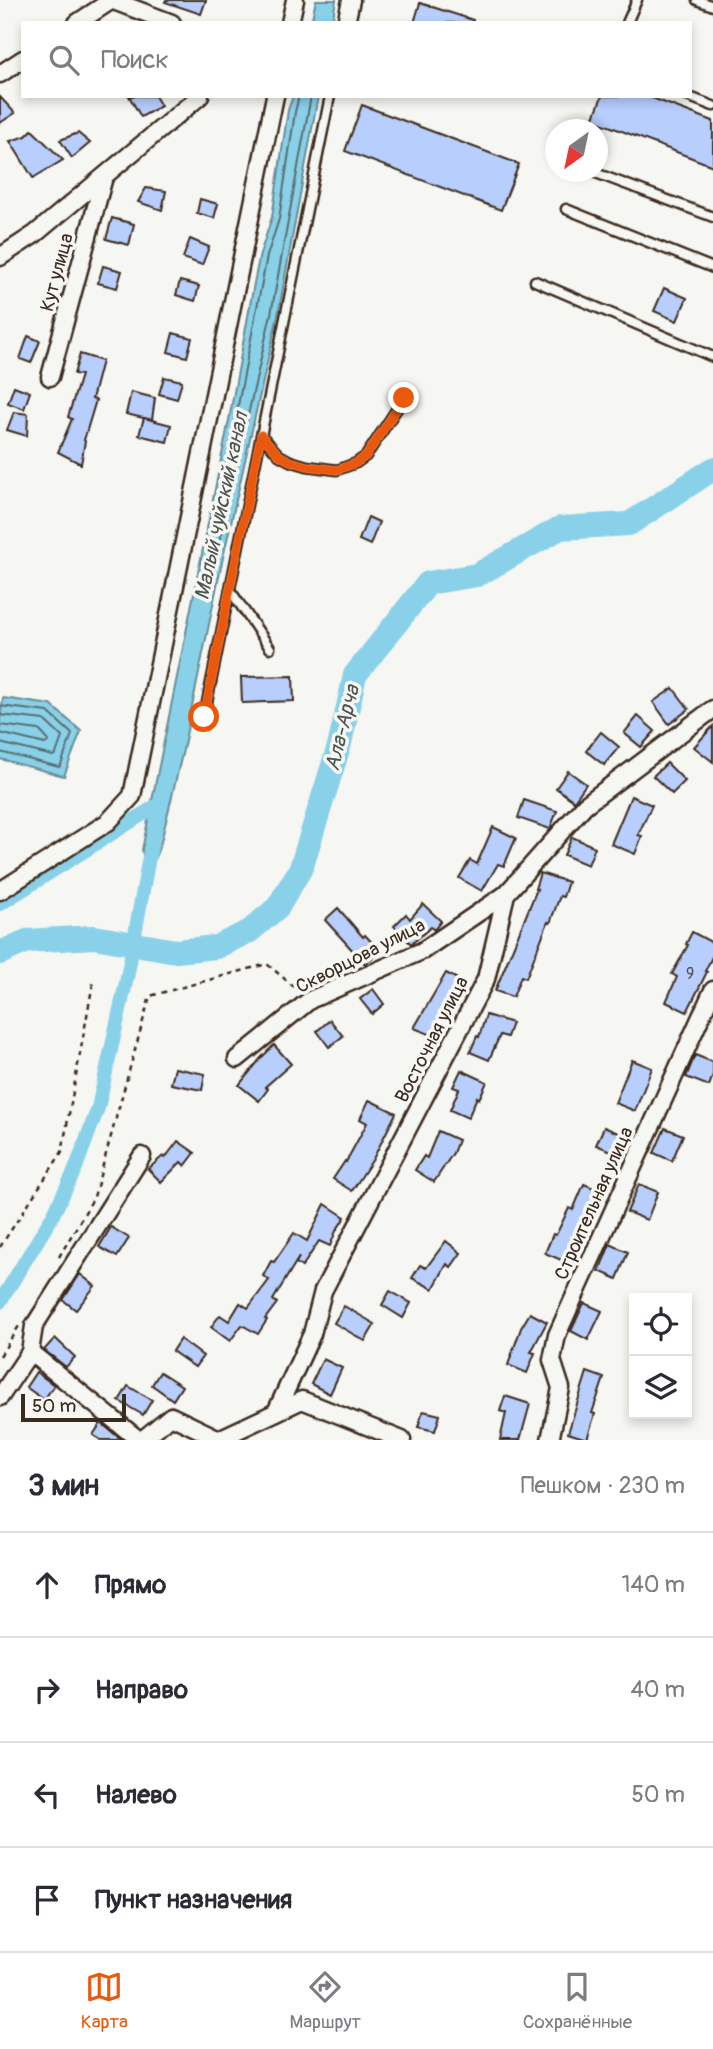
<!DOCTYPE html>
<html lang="ru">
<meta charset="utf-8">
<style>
body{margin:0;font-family:Pangolin,sans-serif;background:#f7f7f7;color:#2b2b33}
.controls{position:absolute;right:21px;bottom:21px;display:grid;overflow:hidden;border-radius:0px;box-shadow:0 4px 10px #0003}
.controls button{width:63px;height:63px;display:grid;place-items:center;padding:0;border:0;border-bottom:2px solid #e1e1e2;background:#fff;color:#2b2b33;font:35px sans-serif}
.compass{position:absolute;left:545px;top:119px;width:63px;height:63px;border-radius:50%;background:#fff;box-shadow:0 4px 10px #0003;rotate:213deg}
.scale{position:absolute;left:21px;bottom:18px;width:105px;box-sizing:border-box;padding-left:7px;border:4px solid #3b2a1e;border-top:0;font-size:19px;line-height:24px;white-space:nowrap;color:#3b2a1e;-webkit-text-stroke:5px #f6f6f2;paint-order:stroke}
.stop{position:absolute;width:21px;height:21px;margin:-16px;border:5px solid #ea580c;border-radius:50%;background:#fff}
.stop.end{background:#ea580c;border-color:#fff;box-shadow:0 2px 7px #0008}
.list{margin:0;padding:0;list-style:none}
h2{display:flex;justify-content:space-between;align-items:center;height:91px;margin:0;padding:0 28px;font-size:30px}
h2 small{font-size:23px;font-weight:400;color:#7c7c81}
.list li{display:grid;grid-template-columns:46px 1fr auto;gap:21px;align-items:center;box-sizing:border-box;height:105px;padding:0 28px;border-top:2px solid #e1e1e2}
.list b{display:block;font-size:26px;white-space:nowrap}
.list em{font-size:23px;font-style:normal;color:#7c7c81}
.icon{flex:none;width:38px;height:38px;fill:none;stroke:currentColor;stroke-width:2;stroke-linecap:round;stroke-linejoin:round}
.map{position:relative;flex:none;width:713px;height:1440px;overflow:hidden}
.search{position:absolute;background:#fff;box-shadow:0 4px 10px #0003;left:21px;right:21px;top:21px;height:77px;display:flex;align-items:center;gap:18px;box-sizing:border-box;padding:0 24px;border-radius:0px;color:#7c7c81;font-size:26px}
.sheet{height:511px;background:#fff}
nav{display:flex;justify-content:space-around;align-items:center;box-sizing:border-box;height:98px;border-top:2px solid #e1e1e2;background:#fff;font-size:19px;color:#7c7c81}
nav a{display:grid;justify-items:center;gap:4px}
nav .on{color:#ea580c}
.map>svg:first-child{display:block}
.water{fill:#88d1e9;stroke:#698e98;stroke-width:2}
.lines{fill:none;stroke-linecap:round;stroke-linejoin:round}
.shore{stroke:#5a6d6f;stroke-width:2}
.canal{stroke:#88d1e9;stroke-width:14}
.river{stroke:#88d1e9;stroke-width:24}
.building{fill:#b8cefd;stroke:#3b2a1e;stroke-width:2}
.lane-casing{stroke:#3b2a1e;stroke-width:13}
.street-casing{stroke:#3b2a1e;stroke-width:21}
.path{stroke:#3b2a1e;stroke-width:2.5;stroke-dasharray:5 5;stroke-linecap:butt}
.lane{stroke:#f6f6f2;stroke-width:8}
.street{stroke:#f6f6f2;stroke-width:16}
.route{stroke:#ea580c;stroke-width:9}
.labels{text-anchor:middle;stroke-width:7;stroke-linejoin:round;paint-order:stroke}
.number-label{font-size:16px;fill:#5a5356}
.street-label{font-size:19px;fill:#3b2a1e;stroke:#f6f6f2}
.water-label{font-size:21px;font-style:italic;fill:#4e5451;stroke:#f6f6f2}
</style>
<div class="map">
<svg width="713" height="1440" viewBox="0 0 713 1440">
<rect width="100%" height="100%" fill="#f6f6f2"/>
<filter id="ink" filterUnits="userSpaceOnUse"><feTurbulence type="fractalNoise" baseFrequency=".0143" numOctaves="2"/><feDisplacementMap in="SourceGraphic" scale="14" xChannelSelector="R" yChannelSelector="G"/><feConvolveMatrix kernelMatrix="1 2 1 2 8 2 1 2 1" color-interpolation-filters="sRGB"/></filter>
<g filter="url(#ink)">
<g class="water">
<path d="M316 0H336L332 23H311Z"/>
<path d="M293 96H318L278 315 220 571 183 750 161 842 153 863 144 861 142 850 229 420 255 278 260 254 272 217 288 110Z"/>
<path d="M3 698 51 705 81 731 64 776 0 759V720Z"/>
</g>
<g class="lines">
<g class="shore">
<path d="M299 96 295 112 279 219 267 256 210 550 213 554 217 551 271 314 311 96"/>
<path d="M0 706 48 712 72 734 61 765 59 767 0 752"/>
<path d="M0 715 44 720 62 737 56 754 53 756 0 743"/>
<path d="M0 725 39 730 49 741 45 744 0 733"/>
</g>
<g class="canal">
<path d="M0 904 159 804"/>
<path d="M0 1302 52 1217 75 1170 98 1108 127 978 151 846"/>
</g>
<path class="river" d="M0 953 27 941 94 937 176 951 216 947 250 931 278 907 301 868 340 743 355 675 428 583 477 575 560 528 629 524 713 469"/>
</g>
<g class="building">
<path d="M166 0H206L201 14 165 2Z"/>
<path d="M420 3 473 20V23H414Z"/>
<path d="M129 96H155L161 106 141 117Z"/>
<path d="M602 96H647L713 121V166L593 120Z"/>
<path d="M0 97 15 113 0 123Z"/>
<path d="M362 105 519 164 501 210 345 151Z"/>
<path d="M32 130 63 160 33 178 10 141 26 136Z"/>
<path d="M78 133 90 143 72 158 60 140Z"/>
<path d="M146 188 166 191 162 210 138 202Z"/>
<path d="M200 199 218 204 214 218 197 213Z"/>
<path d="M112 218 134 224 129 245 106 239Z"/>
<path d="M190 239 209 247 202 265 183 258Z"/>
<path d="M103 266 122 271 117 288 98 283Z"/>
<path d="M180 281 199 286 195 301 176 295Z"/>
<path d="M664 288 687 298 677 321 654 311Z"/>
<path d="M173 333 192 338 187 357 168 352Z"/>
<path d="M28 336 40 341 31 363 20 359Z"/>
<path d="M80 354 102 361 92 399 96 400 84 440 85 441 81 464 58 452 72 419 68 417 81 375 74 374Z"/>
<path d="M164 377 182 381 177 399 159 394Z"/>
<path d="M14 386 30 392 24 409 8 403Z"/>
<path d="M131 392 155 398 152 420 126 414Z"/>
<path d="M14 412 28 414 27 436 7 430Z"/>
<path d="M144 418 171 425 167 442 139 435Z"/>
<path d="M368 517 379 522 370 545 359 540Z"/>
<path d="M293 676 294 701 242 703 241 677Z"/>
<path d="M673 688 689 709 669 724 653 702Z"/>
<path d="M638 716 655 731 641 747 624 733Z"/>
<path d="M713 726V762L694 747Z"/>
<path d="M601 732 619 747 604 765 586 751Z"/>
<path d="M667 763 685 781 672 794 653 776Z"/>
<path d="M568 771 586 784 574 801 556 788Z"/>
<path d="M631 796 652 805 638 835 642 836 635 854 611 844Z"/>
<path d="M524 800 557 811 550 829 518 818Z"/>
<path d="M493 827 516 838 504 866 498 864 482 891 459 878 470 860 477 864Z"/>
<path d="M572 837 595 847 588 865 564 855Z"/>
<path d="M540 873 568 882 563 897 560 896 550 923 548 922 526 978 521 976 513 997 495 991 537 889H535Z"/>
<path d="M423 904 441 921 434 930 431 927 411 944 394 926 406 914 410 919Z"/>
<path d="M338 908 363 937 365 935 380 951 365 964 325 920Z"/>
<path d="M692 932 713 943V955L705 971 707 972 687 1012 666 1002 677 977 672 974 688 945 686 944Z"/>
<path d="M446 973 463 982 432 1035 414 1028Z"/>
<path d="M373 989 384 1004 372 1014 360 999Z"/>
<path d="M486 1015 512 1023 507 1037 500 1035 489 1060 470 1052 477 1036 479 1037Z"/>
<path d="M330 1020 343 1036 329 1047 317 1031Z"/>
<path d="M274 1045 291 1064 265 1087 268 1089 259 1101 239 1085 261 1058Z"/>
<path d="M695 1055 713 1062V1075L709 1086 686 1077Z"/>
<path d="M632 1060 652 1068 635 1111 615 1103Z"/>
<path d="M175 1068 205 1074 202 1090 171 1084Z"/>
<path d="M461 1070 487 1082 479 1099 477 1097 468 1118 450 1110 459 1089 453 1087Z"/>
<path d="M369 1100 396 1113 373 1159 352 1191 333 1179 345 1161 346 1162 367 1123 360 1119Z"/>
<path d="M604 1127 623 1135 616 1153 596 1145Z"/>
<path d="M665 1128 683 1135 672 1161 654 1153Z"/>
<path d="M438 1131 458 1140 453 1153 434 1182 415 1170 424 1156 427 1158Z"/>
<path d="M178 1141 195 1153 185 1166 181 1162 161 1182 148 1169 163 1156 165 1158Z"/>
<path d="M584 1184 601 1191 568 1263 545 1253 553 1234 556 1235 569 1208 573 1210Z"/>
<path d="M639 1184 658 1192 647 1220 627 1212Z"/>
<path d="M325 1204 345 1217 336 1231 330 1246 319 1241 302 1267 296 1263 299 1257 273 1300 277 1303 265 1319 267 1320 258 1334 242 1325 230 1341 211 1327 220 1315 229 1321 240 1303 248 1308 269 1280 263 1276 271 1261 274 1262 294 1233 307 1241Z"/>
<path d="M111 1227 129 1238 117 1257 99 1247Z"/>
<path d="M446 1241 461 1253 451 1267 447 1264 433 1289 412 1278 420 1265 426 1268Z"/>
<path d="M610 1244 628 1252 617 1279 599 1271Z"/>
<path d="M80 1274 95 1286 76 1310 63 1300Z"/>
<path d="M390 1291 411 1303 403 1318 382 1305Z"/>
<path d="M584 1303 602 1311 588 1340 571 1331Z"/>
<path d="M344 1306 375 1324 365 1341 334 1323Z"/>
<path d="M530 1313 547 1322 531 1352 535 1353 527 1373 508 1365 521 1328Z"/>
<path d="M55 1338 75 1357 66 1367 44 1350Z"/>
<path d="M180 1339 203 1356 195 1367 172 1351Z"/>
<path d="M323 1359 342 1368 330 1394 311 1384Z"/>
<path d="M36 1372 54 1385 44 1400 26 1387Z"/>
<path d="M160 1372 182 1386 173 1400 152 1385Z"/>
<path d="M587 1372 604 1378 592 1413 595 1414 587 1439 568 1433Z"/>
<path d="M128 1386 152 1400 143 1415 119 1401Z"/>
<path d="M505 1396 530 1404 520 1440H500L506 1413 500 1411Z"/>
<path d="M423 1411 440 1415 435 1431 418 1427Z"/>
<path d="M101 1423 122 1440H101L93 1435Z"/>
</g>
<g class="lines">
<g class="lane-casing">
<g id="lane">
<path d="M697 0 713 6"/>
<path d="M627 23 637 0"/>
<path d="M687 96 713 106"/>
<path d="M593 172 713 217"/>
<path d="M566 209 713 268"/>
<path d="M535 281 713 357"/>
<path d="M261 435 279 455 290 461 307 466 337 470 356 463 366 456 404 398"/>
<path d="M230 590 270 648"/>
<path d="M204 717 330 96"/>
</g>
</g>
<g class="street-casing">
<g id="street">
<path d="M111 0 172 23"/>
<path d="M77 23 112 0"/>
<path d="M290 23 295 0"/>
<path d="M346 23 351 0"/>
<path d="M0 74 23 59"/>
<path d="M0 257 35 234 200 96"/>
<path d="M50 377 104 177"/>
<path d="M0 891 108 822 132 796 275 96"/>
<path d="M237 1059 310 1000 422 951 506 894"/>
<path d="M30 1352 139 1440"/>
<path d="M0 1397 30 1352 34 1326 142 1156"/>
<path d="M276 1412 312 1334 323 1291 486 979 506 894 585 805 713 709"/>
<path d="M142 1440 171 1416 219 1439 302 1400 402 1440"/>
<path d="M550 1440 561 1388 552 1360 557 1335 713 990"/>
</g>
</g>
<g class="path">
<path d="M0 1247 62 1152 93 983"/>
<path d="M59 1257 94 1197 150 996 267 964 299 991"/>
<path d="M0 1356 19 1326"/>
</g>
<use href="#lane" class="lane"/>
<use href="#street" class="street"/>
</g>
</g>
<g class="lines" filter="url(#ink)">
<path class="route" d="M204 717 261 435 279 455 290 461 307 466 337 470 356 463 366 456 404 398"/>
</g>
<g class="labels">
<g class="number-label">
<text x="690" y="979">9</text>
</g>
<g class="street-label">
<text transform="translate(56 272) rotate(-75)" y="7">Кут улица</text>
<text transform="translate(360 955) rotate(-27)" y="7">Скворцова улица</text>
<text transform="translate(431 1039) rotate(-63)" y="7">Восточная улица</text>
<text transform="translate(593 1203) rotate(-66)" y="7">Строительная улица</text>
</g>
<g class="water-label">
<text transform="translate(221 506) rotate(-78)" y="7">Малый чуйский канал</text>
<text transform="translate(342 728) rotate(-76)" y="7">Ала-Арча</text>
</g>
</g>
</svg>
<div class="controls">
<button><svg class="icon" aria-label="locate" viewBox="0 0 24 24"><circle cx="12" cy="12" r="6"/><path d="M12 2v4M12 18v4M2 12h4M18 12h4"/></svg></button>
<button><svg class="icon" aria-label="layers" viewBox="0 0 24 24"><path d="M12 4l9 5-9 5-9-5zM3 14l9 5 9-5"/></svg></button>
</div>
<svg class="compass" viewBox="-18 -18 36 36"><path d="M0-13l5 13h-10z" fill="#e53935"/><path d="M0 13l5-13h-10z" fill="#7c7c81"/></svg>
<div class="scale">50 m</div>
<div class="stop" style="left:204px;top:717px"></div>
<div class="stop end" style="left:404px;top:398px"></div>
<div class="search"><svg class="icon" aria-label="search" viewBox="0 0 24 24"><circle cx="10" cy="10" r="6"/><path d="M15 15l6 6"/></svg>Поиск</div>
</div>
<section class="sheet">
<h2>3 мин<small>Пешком · 230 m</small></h2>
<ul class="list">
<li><svg class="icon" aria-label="ahead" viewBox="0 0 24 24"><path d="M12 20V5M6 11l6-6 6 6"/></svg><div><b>Прямо</b></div><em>140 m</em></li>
<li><svg class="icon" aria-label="right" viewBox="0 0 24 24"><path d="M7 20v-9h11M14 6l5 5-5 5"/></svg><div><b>Направо</b></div><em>40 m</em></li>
<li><svg class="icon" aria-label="left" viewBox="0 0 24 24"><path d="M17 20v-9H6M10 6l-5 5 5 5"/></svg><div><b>Налево</b></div><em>50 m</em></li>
<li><svg class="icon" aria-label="arrive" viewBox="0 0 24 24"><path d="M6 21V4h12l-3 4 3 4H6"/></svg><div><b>Пункт назначения</b></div></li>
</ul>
</section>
<nav>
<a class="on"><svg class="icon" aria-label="map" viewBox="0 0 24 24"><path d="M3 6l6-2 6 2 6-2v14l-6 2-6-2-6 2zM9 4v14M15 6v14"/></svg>Карта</a>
<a><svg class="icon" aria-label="directions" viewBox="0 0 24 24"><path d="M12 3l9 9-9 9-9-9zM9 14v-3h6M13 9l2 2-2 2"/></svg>Маршрут</a>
<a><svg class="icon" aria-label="saved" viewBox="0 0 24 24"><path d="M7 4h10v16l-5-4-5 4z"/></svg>Сохранённые</a>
</nav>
